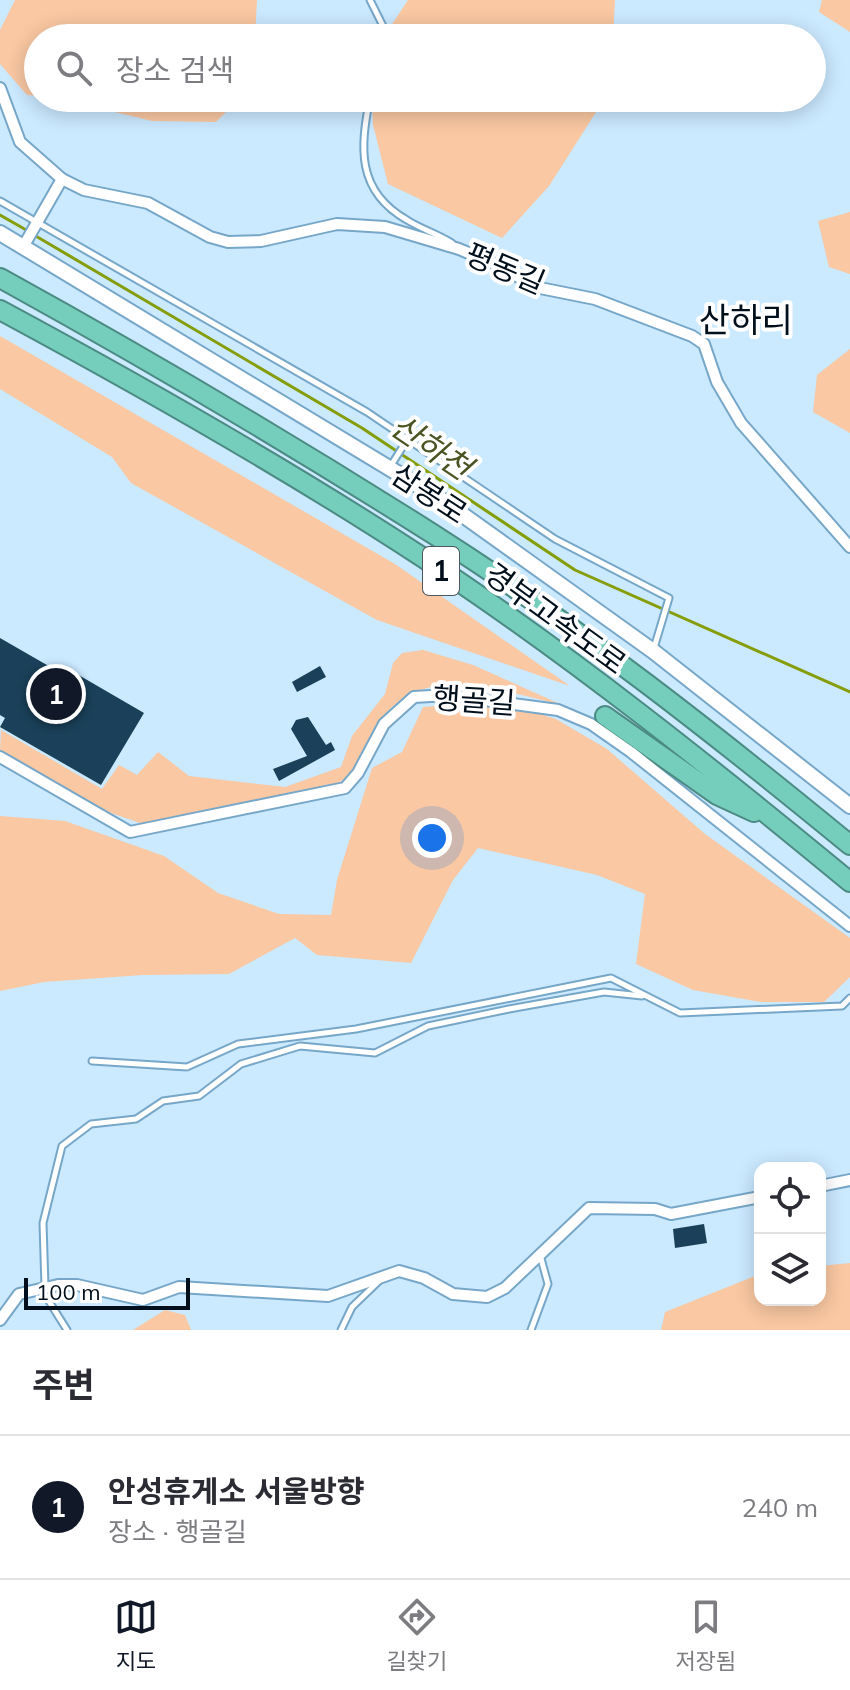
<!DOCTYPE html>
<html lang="ko">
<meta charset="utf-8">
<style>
body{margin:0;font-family:Mulish,"Noto Sans KR",sans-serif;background:#f2f2f3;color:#2b2b33}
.controls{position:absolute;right:24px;bottom:24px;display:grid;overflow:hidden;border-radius:16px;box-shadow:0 4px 20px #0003}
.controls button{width:72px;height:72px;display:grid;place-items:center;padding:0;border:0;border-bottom:2px solid #e1e1e2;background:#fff;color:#2b2b33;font:40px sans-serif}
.scale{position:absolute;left:24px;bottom:20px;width:166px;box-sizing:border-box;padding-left:8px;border:4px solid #000f1b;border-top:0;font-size:22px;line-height:28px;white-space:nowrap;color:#000f1b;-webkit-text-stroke:6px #fff;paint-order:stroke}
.you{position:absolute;left:432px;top:838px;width:28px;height:28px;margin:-20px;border:6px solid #fff;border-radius:50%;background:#1a73e8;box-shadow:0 0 0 12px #1a73e833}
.badge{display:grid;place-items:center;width:52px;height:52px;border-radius:50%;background:#111827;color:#fff;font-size:26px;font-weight:700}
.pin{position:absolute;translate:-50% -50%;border:4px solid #fff;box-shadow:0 2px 8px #0006}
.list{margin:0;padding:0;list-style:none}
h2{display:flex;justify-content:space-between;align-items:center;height:104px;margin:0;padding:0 32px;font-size:34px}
h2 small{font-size:26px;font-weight:400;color:#7c7c81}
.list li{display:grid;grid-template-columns:52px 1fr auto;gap:24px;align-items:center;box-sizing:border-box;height:144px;padding:0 32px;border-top:2px solid #e1e1e2}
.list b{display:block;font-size:30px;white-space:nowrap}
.list p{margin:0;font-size:26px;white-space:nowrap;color:#7c7c81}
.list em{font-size:26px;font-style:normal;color:#7c7c81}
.icon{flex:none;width:44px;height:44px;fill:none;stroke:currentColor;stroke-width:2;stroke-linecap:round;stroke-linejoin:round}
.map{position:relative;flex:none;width:850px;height:1330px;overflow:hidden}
.search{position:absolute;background:#fff;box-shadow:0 4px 20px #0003;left:24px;right:24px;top:24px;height:88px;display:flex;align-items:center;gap:20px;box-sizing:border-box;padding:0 28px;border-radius:44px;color:#7c7c81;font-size:30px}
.sheet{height:248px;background:#fff}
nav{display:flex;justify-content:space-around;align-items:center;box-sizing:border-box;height:112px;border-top:2px solid #e1e1e2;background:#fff;font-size:22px;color:#7c7c81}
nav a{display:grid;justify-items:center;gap:4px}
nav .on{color:#111827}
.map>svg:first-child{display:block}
.green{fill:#fac8a2}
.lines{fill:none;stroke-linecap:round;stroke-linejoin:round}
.stream{stroke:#879d08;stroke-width:3}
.building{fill:#1a4159}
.lane-casing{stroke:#76a7c9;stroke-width:9}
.street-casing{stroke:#76a7c9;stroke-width:14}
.secondary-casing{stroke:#76a7c9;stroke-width:18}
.highway-casing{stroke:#4c8b84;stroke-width:22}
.lane{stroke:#fff;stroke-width:5}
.street{stroke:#fff;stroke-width:10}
.secondary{stroke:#fff;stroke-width:14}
.highway{stroke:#75cebc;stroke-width:18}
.labels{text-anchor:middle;stroke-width:8;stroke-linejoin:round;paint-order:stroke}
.shield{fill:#fff;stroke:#4c575f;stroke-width:2}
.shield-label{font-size:28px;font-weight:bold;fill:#000f1b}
.street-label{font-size:30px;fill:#000f1b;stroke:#fff}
.water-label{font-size:32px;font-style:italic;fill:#4a5423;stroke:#fff}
.quarter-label{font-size:34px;fill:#000f1b;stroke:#fff}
</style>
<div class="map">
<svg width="850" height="1330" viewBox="0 0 850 1330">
<rect width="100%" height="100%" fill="#cbe9ff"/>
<g class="green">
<path d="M15 0H257L255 38H38V96L27 95 0 64V30Z"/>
<path d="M408 0H615L613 38H383Z"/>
<path d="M822 0H850V32L819 12Z"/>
<path d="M56 98H240L216 122 152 121Z"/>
<path d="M372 98H605L549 186 502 238 388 184 373 125Z"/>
<path d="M850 212V274L829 267 818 221Z"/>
<path d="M0 336 395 564 570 686 377 620 131 483 112 457 0 389Z"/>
<path d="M850 349V433L813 412 817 375Z"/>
<path d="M423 650 473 665 560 704C494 690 422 659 376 726 367 739 363 759 358 773L355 770 332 789 146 825 108 812 0 753 1 730 102 789 119 765 137 775 158 752 189 776 285 787 341 767 352 736 385 694 393 663 402 653Z"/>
<path d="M498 701 556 719 607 749 705 834 850 938V977L824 1002H761L693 990 636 964 645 894 597 875 478 848 453 880 411 963 317 955 295 938 229 974 143 975 44 982 0 991V816L65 821 164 856 218 893 279 914 331 915 337 880 372 768 402 752 423 707Z"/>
<path d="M850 1263V1330H661L665 1312 760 1274V1300H820V1266Z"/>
<path d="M165 1310 185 1315 191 1330H133Z"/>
</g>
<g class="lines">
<g class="stream">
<path d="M0 215 28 231"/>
<path d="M34 235 362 428 575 570 850 692"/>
</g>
</g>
<g class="building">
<path d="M0 638 66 676 70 670 144 713 101 785 0 727 5 718 0 715Z"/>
<path d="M320 666 326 677 297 692 292 682Z"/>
<path d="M308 717 326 745 331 742 335 750 279 781 273 769 307 756 291 729 296 720Z"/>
<path d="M704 1224 707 1243 675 1248 673 1229Z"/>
</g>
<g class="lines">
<g class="lane-casing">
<g id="lane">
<path d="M370 0 383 26 382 38"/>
<path d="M370 98C360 147 356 191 407 220 421 229 438 234 452 243"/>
<path d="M0 201 367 412 555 539 669 598 654 648"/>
<path d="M390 467 407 440"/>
<path d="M92 1061 187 1067 238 1044 356 1029 611 978 680 1013 842 1006 850 998"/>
<path d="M45 1287 43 1223 62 1146 91 1124 136 1119 163 1101 199 1096 241 1064 300 1046 375 1053 428 1026 509 1009 604 992 642 996"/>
<path d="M42 1290 67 1330"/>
<path d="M341 1330 352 1307 379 1281"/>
<path d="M531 1330 548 1284 540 1255"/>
</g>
</g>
<g class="street-casing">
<g id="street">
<path d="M0 88 20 142 62 179 23 247"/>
<path d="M62 179 84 190 148 203 210 237 228 242 261 241 337 224 385 227 459 249 502 267 535 287 595 299 692 336 704 344 717 382 741 423 850 547"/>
<path d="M0 757 130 832 345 788 358 773 384 724 414 697 447 695 558 710 591 724 631 752 850 926"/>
<path d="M820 1186 850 1180"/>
<path d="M0 1320 19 1294 58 1285H77L143 1300 179 1287 328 1296 399 1271 424 1278 453 1294 487 1297 505 1288 589 1208 655 1209 671 1214 760 1197"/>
</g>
</g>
<g class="secondary-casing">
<path id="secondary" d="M0 233 442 500 653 651 850 806"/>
</g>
<g class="highway-casing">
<g id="highway">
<path d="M0 278C147 359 291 444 433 534 579 627 716 735 850 845"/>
<path d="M0 310C143 387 286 468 422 557 571 655 713 769 850 882"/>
<path d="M605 716 717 795 754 812"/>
</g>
</g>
<use href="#lane" class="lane"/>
<use href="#street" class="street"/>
<use href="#secondary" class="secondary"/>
<use href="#highway" class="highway"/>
</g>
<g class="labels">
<rect class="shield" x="423" y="547" width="36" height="48" rx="6"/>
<g class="shield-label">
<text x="441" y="581">1</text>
</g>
<g class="street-label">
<text transform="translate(505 269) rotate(23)" y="10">평동길</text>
<text transform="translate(429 494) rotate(33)" y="10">삼봉로</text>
<text transform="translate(555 619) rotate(36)" y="10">경부고속도로</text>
<text transform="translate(474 701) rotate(4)" y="10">행골길</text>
</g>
<g class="water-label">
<text transform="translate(431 447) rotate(34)" y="11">산하천</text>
</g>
<g class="quarter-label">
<text x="746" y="332">산하리</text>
</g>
</g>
</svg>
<div class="controls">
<button><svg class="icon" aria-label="locate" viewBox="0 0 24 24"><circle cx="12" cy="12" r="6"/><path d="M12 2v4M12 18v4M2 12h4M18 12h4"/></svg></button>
<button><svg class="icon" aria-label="layers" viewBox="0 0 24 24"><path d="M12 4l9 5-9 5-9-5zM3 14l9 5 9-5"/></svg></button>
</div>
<div class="scale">100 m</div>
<div class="you"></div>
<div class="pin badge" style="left:56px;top:694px">1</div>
<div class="search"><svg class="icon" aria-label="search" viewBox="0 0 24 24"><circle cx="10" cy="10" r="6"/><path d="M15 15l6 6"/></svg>장소 검색</div>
</div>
<section class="sheet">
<h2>주변<small></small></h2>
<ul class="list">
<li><span class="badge">1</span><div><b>안성휴게소 서울방향</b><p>장소 · 행골길</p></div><em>240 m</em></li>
</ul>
</section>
<nav>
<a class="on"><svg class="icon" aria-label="map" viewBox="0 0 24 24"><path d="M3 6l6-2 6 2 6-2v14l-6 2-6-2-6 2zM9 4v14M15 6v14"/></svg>지도</a>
<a><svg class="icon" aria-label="directions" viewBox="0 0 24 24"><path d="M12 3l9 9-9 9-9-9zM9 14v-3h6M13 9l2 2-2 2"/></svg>길찾기</a>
<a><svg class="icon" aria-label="saved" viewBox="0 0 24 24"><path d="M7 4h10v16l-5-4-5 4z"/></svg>저장됨</a>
</nav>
